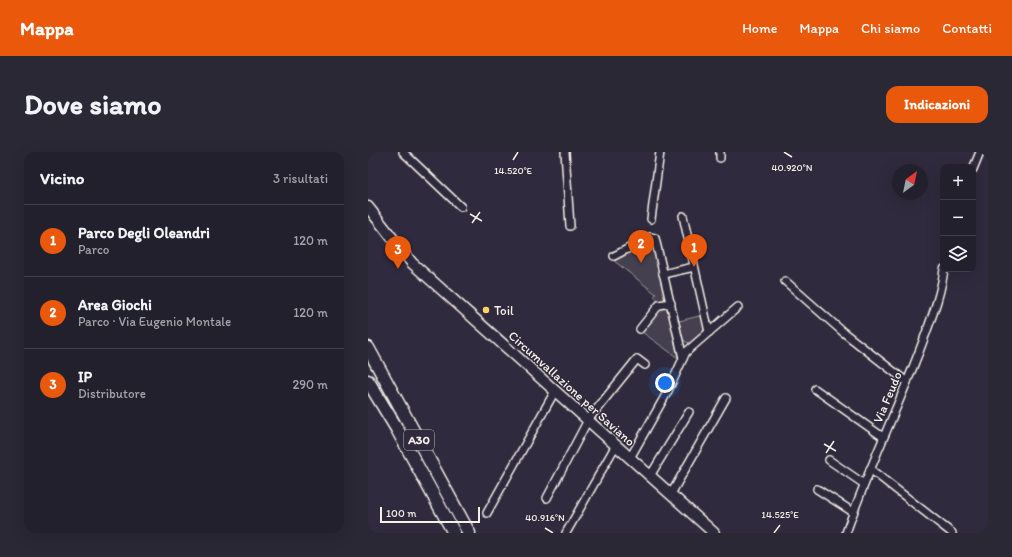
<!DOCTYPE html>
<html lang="it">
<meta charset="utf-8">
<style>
body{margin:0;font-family:Itim,sans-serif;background:#2b2836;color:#f1f3f6}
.controls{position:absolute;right:12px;top:12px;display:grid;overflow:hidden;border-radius:8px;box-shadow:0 4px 16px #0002}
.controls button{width:36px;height:36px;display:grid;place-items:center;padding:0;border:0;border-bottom:1px solid #403e4a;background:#23202e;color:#f1f3f6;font:20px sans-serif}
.compass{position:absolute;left:524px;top:12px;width:36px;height:36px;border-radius:50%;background:#23202e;box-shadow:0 4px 16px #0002;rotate:33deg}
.scale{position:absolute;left:12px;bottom:10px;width:100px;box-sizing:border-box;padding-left:4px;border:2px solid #f4f1e8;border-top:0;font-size:11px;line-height:14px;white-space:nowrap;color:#f4f1e8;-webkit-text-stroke:3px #2f2a3d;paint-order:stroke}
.you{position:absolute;left:297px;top:231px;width:14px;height:14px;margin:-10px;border:3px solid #fff;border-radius:50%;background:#1a73e8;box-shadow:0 0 0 6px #1a73e833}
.badge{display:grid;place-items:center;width:26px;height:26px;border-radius:50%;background:#ea580c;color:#fff;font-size:13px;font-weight:700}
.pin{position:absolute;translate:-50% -33px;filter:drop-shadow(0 1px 2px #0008)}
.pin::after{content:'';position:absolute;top:21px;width:14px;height:12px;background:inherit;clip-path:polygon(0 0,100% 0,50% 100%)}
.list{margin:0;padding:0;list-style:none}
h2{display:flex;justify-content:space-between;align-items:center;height:52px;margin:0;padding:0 16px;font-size:17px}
h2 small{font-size:13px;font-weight:400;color:#a3a3aa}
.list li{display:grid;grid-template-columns:26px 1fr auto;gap:12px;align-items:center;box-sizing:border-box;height:72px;padding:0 16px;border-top:1px solid #403e4a}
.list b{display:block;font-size:15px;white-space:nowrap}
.list p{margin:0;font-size:13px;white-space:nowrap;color:#a3a3aa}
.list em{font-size:13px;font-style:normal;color:#a3a3aa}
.icon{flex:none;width:22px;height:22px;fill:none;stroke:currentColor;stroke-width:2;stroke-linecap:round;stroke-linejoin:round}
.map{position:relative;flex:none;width:620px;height:381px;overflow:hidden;border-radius:12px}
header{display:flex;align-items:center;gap:24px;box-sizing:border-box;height:56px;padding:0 20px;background:#ea580c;color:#fff}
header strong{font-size:19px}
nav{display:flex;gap:22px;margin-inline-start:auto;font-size:14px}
.intro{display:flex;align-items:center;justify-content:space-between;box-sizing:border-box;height:96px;padding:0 24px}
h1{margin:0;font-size:28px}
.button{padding:10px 18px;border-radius:12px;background:#ea580c;color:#fff;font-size:14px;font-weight:700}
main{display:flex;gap:24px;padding:0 24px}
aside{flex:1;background:#23202e;border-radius:12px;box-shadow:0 4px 16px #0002}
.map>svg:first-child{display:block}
.green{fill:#454050;stroke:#9c989c}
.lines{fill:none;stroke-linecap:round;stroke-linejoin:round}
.street-casing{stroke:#f4f1e8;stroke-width:10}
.secondary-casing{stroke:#f4f1e8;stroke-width:13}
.highway-casing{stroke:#f4f1e8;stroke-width:15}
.street{stroke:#2f2a3d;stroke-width:7}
.secondary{stroke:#2f2a3d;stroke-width:10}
.highway{stroke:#2f2a3d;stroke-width:12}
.ticks{fill:none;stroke:#f4f1e8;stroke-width:1.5}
.poi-dot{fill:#ffd166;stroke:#2f2a3d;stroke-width:1.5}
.labels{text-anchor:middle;stroke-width:3;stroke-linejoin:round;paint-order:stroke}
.shield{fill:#2f2a3d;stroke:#b9b5b5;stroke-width:1}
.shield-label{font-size:12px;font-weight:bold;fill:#f4f1e8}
.poi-label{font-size:13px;fill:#f4f1e8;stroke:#2f2a3d;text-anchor:start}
.street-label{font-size:13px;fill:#f4f1e8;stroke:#2f2a3d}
.ticks-label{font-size:10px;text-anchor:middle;fill:#f4f1e8;stroke:#2f2a3d;stroke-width:3;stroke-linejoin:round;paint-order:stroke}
</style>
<header>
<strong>Mappa</strong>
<nav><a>Home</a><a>Mappa</a><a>Chi siamo</a><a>Contatti</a></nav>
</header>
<div class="intro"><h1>Dove siamo</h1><a class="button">Indicazioni</a></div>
<main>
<aside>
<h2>Vicino<small>3 risultati</small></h2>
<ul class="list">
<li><span class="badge">1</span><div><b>Parco Degli Oleandri</b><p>Parco</p></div><em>120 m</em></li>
<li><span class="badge">2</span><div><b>Area Giochi</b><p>Parco · Via Eugenio Montale</p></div><em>120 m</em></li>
<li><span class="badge">3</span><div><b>IP</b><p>Distributore</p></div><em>290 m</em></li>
</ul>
</aside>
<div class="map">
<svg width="620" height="381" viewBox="0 0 620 381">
<rect width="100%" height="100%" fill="#2f2a3d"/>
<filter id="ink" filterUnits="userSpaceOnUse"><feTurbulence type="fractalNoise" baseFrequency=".025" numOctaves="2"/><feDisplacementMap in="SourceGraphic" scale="8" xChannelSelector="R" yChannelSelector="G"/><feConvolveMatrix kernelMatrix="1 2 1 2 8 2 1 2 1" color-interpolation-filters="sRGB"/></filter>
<g filter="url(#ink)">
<g class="green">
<path d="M283 87 285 88 299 150 294 151 286 145 288 142 245 108Z"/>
<path d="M299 155 300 156 310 206 274 180 291 156Z"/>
<path d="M335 163 336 180 322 191 318 190 315 187 311 169Z"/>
</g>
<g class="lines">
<g class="street-casing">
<g id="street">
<path d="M35 0 93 55"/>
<path d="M197 0 202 74"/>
<path d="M352 6V0"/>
<path d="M605 17 612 0"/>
<path d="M315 64 341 180"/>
<path d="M283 67 292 0"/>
<path d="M246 104 282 85 287 86 315 206"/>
<path d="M295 122 326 115"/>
<path d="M417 129 475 180 539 230"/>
<path d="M272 177 291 153 303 151"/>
<path d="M447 237 515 285"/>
<path d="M262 306 300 239 318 200 370 155"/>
<path d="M461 308 496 332"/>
<path d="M502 317 584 381"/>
<path d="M282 324 321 260"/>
<path d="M449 337 485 360"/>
<path d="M303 342 358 246"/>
<path d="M179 346 220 268 269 207 277 213"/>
<path d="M119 361 187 239"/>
<path d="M198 381 248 293"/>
<path d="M478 381C500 317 530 256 554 192 563 167 573 143 576 117"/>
</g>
</g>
<g class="secondary-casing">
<path id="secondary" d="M0 55 44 111 346 381"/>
</g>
<g class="highway-casing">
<g id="highway">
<path d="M0 196 101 381"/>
<path d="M0 229 29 277 86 381"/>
</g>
</g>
<use href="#street" class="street"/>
<use href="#secondary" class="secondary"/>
<use href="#highway" class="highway"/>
</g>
</g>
<path class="ticks" d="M416 0 424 5M145 8 150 0M102 62 114 69M104 71 112 60M456 292 468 299M458 301 466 289M177 376 185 381M406 381 412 373"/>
<circle class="poi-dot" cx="118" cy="158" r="4"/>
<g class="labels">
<rect class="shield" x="36" y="278" width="30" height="20" rx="3"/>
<g class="shield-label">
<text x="51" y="292">A30</text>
</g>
<g class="poi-label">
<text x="126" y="163">Toil</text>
</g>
<g class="street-label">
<text transform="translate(204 236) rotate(42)" y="5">Circumvallazione per Saviano</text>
<text transform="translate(519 245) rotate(-67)" y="5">Via Feudo</text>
</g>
</g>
<g class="ticks-label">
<text x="424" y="19">40.920°N</text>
<text x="145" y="22">14.520°E</text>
<text x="412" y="366">14.525°E</text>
<text x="177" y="369">40.916°N</text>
</g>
</svg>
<div class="controls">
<button>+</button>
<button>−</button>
<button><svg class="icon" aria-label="layers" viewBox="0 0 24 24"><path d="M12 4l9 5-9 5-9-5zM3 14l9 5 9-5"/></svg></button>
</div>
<svg class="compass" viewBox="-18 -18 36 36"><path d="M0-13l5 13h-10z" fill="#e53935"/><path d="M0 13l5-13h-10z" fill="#a3a3aa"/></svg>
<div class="scale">100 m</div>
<div class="you"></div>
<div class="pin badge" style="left:326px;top:115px">1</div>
<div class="pin badge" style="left:273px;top:111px">2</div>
<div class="pin badge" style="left:30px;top:117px">3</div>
</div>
</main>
